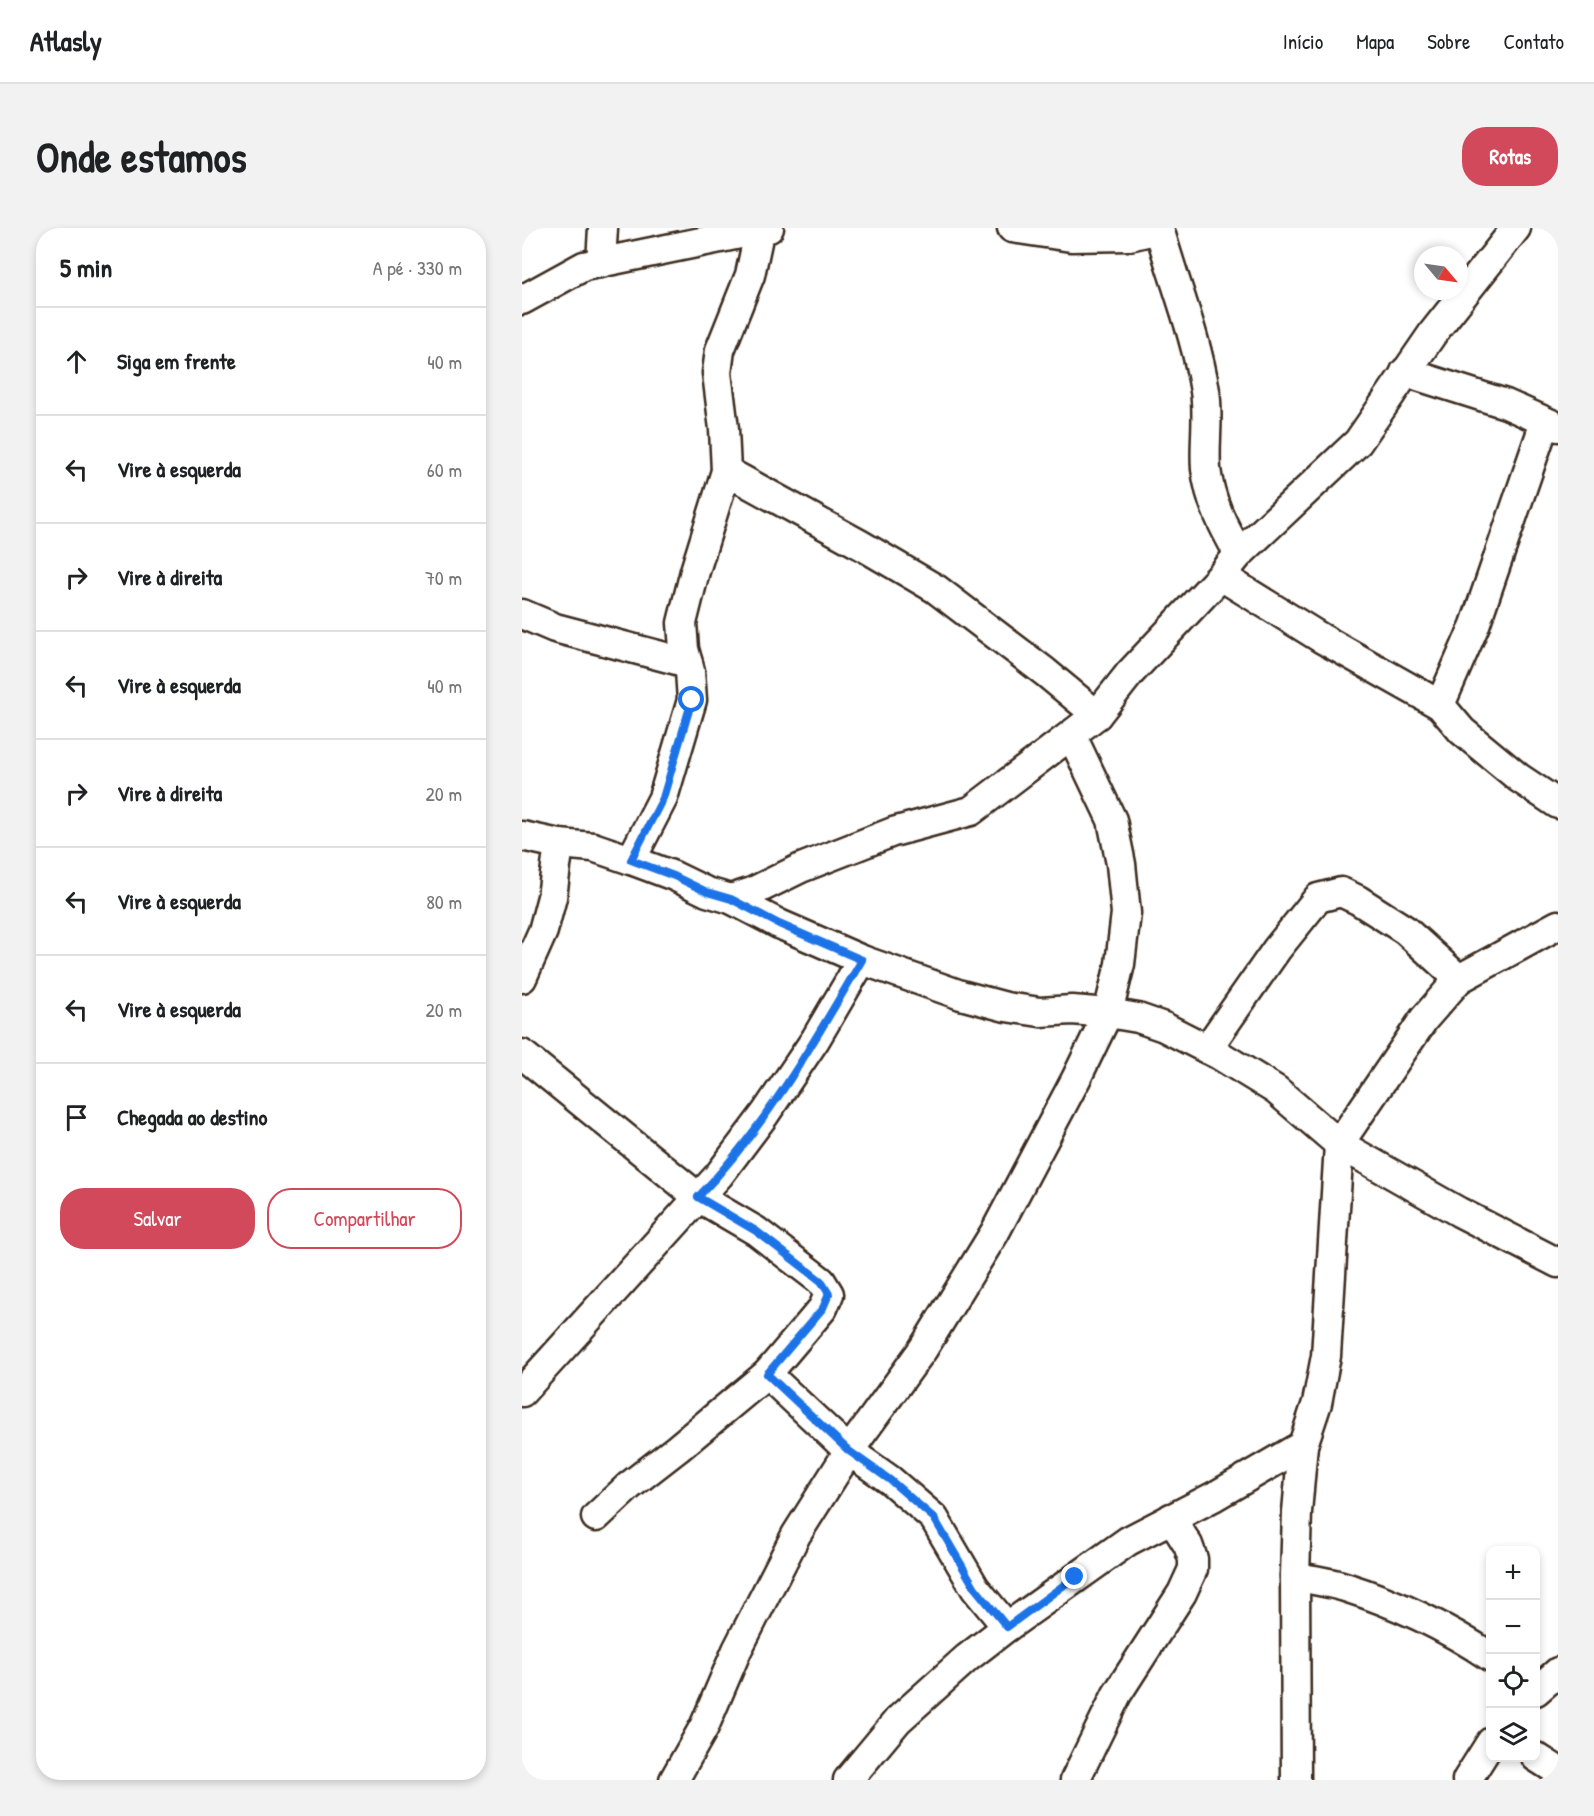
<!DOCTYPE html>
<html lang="pt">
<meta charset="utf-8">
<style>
body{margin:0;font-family:"Patrick Hand",sans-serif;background:#f2f2f2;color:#202124}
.controls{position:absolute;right:18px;bottom:18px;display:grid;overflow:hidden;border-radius:12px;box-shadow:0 3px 9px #0003}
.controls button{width:54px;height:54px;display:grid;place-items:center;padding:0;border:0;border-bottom:2px solid #e0e0e0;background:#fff;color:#202124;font:30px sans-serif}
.compass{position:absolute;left:892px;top:18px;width:54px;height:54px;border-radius:50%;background:#fff;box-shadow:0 3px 9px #0003;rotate:119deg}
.stop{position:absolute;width:18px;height:18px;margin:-14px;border:4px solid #1a73e8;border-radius:50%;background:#fff}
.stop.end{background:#1a73e8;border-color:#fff;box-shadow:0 2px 6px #0008}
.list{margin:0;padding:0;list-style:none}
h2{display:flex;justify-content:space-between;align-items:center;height:78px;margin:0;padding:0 24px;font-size:26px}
h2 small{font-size:20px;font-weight:400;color:#757577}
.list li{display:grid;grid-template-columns:39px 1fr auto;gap:18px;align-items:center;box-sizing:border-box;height:108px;padding:0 24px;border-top:2px solid #e0e0e0}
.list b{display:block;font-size:22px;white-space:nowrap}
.list em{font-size:20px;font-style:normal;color:#757577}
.actions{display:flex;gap:12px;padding:18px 24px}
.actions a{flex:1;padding:14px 0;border:2px solid #d1495b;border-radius:24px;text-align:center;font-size:21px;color:#d1495b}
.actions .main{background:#d1495b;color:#fff}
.icon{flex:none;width:33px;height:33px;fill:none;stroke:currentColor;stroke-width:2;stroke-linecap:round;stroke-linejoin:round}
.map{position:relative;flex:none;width:1036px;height:1552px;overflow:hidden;border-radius:24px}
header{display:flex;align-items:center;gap:36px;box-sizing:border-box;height:84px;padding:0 30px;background:#fff;border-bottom:2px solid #e0e0e0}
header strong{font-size:28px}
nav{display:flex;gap:33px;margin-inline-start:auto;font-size:21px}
.intro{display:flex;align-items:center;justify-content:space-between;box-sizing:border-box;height:144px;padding:0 36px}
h1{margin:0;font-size:42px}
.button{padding:15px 27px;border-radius:24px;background:#d1495b;color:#fff;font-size:21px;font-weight:700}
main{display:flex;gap:36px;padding:0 36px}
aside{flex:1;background:#fff;border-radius:24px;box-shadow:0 3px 9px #0003}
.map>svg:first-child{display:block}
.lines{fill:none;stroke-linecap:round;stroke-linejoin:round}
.street-casing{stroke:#3b2a1e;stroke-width:33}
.street{stroke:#fff;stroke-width:28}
.route{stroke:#1a73e8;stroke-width:8}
</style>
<header>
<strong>Atlasly</strong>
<nav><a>Início</a><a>Mapa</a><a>Sobre</a><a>Contato</a></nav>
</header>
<div class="intro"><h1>Onde estamos</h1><a class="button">Rotas</a></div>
<main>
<aside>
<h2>5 min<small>A pé · 330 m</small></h2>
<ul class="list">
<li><svg class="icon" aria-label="ahead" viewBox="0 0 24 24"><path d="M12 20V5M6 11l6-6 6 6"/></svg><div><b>Siga em frente</b></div><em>40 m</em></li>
<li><svg class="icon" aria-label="left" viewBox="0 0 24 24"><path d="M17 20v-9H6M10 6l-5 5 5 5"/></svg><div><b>Vire à esquerda</b></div><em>60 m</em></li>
<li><svg class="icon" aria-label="right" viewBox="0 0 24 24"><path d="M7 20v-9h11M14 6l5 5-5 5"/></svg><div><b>Vire à direita</b></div><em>70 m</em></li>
<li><svg class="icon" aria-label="left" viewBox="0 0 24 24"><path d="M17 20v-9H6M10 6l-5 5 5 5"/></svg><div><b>Vire à esquerda</b></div><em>40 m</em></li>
<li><svg class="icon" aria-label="right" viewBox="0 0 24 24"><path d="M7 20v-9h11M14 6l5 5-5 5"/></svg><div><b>Vire à direita</b></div><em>20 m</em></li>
<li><svg class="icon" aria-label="left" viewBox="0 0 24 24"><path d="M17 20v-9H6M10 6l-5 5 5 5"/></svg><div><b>Vire à esquerda</b></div><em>80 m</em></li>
<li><svg class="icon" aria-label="left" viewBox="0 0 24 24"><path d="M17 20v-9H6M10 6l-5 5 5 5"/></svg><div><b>Vire à esquerda</b></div><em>20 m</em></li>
<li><svg class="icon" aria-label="arrive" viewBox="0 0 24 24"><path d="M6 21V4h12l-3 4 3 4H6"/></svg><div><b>Chegada ao destino</b></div></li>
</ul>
<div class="actions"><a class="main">Salvar</a><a>Compartilhar</a></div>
</aside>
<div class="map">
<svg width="1036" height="1552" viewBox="0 0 1036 1552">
<rect width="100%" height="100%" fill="#fff"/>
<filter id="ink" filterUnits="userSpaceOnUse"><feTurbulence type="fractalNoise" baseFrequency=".0167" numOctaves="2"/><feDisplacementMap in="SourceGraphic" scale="12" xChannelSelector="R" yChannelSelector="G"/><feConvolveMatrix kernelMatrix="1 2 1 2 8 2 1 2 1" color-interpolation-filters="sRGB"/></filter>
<g filter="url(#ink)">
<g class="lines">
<g class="street-casing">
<g id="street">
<path d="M490 0 549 9 607 8 637 1"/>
<path d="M637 0C652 54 674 107 683 163 687 189 682 216 684 241 688 273 701 298 717 326"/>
<path d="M79 35 81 0"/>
<path d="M0 72 62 38 247 0"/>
<path d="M883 144 984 176 1036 199"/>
<path d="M204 243 339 317 414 361 523 444 575 487"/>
<path d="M699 348 799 410 918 477 940 503 997 550 1036 576"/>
<path d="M0 386 33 400 166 435"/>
<path d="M918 477 953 397 1023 194"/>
<path d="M0 608 37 616 71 619 109 632 152 648 185 664 209 671 257 696 340 732 439 767 484 779 518 784 550 782 586 785 616 790 642 799 697 827 754 862 817 916 937 984 1036 1035"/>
<path d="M109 632 141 570 170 472 168 443 162 421 160 395 173 343 204 243 202 201 195 145 198 122 228 47 238 0"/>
<path d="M209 671 230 664 279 640 371 604 449 583 575 487 608 445 699 348 717 326 836 214 911 105 994 0"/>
<path d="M0 750 21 703 30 669 37 616"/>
<path d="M685 821 755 721 796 670 819 664 836 672 883 702 937 751"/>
<path d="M0 826 176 969 234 1003 299 1053 307 1066 301 1080 245 1146 156 1220 107 1258 74 1289"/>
<path d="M245 1146 327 1223 368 1252 412 1290 453 1360 485 1399"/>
<path d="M0 1164 197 947 243 886 293 812 340 732"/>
<path d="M773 1348C789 1352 807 1354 823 1359 874 1375 924 1399 969 1429"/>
<path d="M1014 1463 1036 1444"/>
<path d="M1014 1529 1036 1543"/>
<path d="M152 1552 182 1499 215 1422 274 1307 327 1223 401 1121 473 1004 554 851 586 785 598 736 604 685 599 636 590 592 550 508"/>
<path d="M326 1552 376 1492 445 1430 485 1399 606 1313 693 1268 781 1217"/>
<path d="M553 1552 595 1466 660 1365 671 1341V1331L666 1317 649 1290"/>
<path d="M774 1552 773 1348 775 1284 781 1217 795 1175 804 1128 817 916 902 791 937 751 1036 697"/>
<path d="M945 1552 969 1514"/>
</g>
</g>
<use href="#street" class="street"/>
</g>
</g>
<g class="lines" filter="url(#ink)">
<path class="route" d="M170 472 141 570 109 632 152 648 185 664 209 671 257 696 340 732C292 814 243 900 176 969L234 1003 299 1053 307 1066 301 1080 245 1146 327 1223 368 1252 412 1290 453 1360 485 1399 553 1349"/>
</g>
</svg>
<div class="controls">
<button>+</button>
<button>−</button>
<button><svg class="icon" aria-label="locate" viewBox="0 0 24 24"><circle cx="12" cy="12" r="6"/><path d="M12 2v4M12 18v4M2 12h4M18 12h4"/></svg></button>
<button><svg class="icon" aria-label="layers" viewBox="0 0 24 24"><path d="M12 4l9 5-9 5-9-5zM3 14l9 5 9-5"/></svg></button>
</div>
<svg class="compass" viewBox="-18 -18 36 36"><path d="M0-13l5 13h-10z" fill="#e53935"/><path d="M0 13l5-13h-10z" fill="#757577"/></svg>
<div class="stop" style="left:170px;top:472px"></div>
<div class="stop end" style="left:553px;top:1349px"></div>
</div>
</main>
